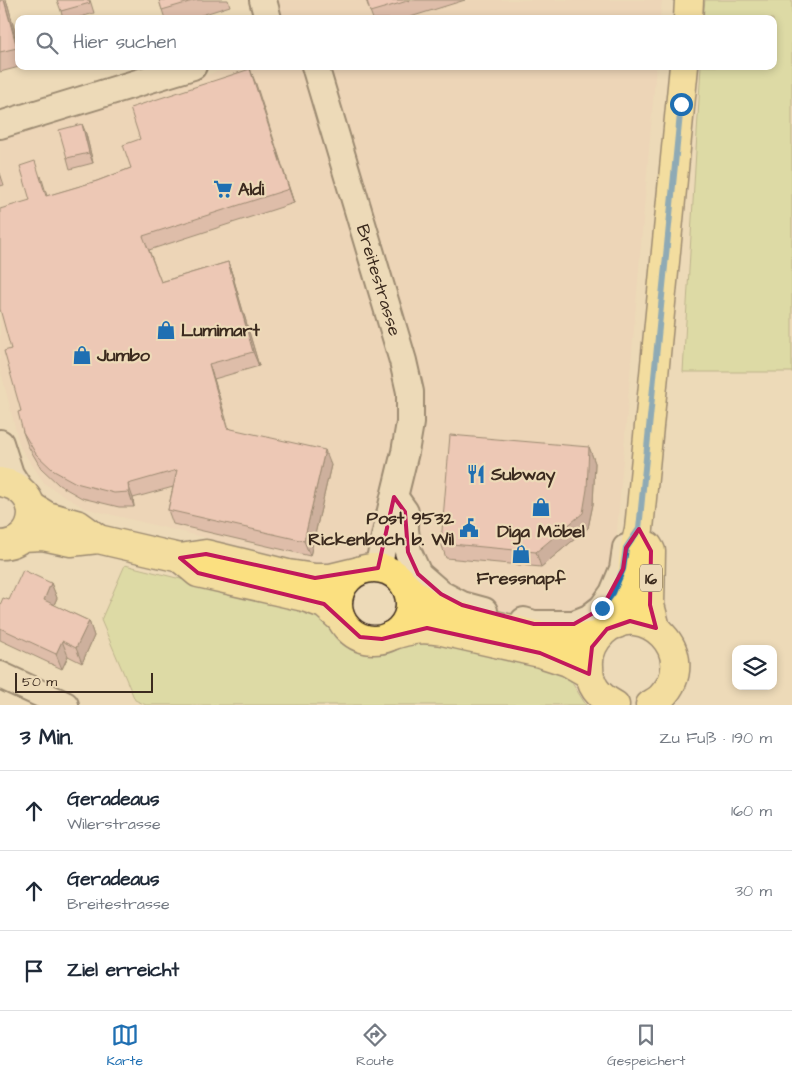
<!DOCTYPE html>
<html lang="de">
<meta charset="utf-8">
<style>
body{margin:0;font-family:"Architects Daughter",sans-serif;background:#f2f2f3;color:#1f2937}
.controls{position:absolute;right:15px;bottom:15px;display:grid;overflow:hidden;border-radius:10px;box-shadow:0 2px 8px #0003}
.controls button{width:45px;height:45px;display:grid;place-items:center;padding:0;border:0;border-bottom:1px solid #e0e1e3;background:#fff;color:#1f2937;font:25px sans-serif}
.scale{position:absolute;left:15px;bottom:12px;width:138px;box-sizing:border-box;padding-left:5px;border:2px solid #3b2a1e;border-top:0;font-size:14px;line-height:18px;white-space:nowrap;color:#3b2a1e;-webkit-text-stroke:4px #eddab8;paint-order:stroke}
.stop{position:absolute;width:15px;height:15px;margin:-11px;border:4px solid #1f6fb2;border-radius:50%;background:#fff}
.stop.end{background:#1f6fb2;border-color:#fff;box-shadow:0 1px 5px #0008}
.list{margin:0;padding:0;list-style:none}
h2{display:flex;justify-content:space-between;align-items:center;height:65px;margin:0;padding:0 20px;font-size:21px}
h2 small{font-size:16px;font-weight:400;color:#747a83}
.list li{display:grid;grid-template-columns:32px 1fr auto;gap:15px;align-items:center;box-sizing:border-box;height:80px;padding:0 20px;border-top:1px solid #e0e1e3}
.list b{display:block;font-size:19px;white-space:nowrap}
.list p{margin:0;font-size:16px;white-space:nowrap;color:#747a83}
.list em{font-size:16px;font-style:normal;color:#747a83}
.icon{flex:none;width:28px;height:28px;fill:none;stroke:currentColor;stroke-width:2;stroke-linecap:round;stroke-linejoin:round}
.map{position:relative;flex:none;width:792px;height:705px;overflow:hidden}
.search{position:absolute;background:#fff;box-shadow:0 2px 8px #0003;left:15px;right:15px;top:15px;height:55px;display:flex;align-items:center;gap:12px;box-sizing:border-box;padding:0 18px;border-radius:10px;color:#747a83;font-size:19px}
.sheet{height:305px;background:#fff}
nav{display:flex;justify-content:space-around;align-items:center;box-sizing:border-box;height:70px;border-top:1px solid #e0e1e3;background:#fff;font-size:14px;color:#747a83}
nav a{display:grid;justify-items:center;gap:2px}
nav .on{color:#1f6fb2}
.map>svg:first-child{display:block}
.built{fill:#edceb6}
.green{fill:#cbda8e;stroke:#838256}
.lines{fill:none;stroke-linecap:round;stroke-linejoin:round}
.minor-casing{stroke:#3b2a1e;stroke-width:30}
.major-casing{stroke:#3b2a1e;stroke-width:31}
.minor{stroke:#eddab8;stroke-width:26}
.major{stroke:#fbe080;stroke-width:28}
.wall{fill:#cd9998;stroke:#3b2a1e}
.shaded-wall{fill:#a77d7c;stroke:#3b2a1e}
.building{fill:#eeb2b1;stroke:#3b2a1e}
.route{stroke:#1f6fb2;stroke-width:6}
.marked{fill:none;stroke:#c2185b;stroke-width:4;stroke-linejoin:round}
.labels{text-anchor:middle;stroke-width:4.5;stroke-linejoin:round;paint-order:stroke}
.shield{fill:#eddab8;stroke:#705f4c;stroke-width:1}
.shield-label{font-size:16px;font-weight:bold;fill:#3b2a1e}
.poi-label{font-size:18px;font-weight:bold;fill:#3b2a1e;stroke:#eddab8;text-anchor:start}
.street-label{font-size:18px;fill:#3b2a1e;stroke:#eddab8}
</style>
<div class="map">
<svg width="792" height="705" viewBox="0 0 792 705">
<rect width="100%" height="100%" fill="#eddab8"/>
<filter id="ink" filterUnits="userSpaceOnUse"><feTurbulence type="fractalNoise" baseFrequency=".02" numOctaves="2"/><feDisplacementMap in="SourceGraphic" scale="10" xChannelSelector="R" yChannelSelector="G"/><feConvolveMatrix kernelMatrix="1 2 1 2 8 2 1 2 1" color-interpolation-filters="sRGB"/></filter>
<g filter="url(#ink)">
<g class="built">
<path d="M253 0H662L660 19H259Z"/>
<path d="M236 66H656L613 579 583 612 546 621 84 508 45 484 20 447 0 368V138Z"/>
</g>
<g class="green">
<path d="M705 0H792V372H683L701 66H773V19H703Z"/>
<path d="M125 565 316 613 364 647 429 639 567 675 586 705H146L135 700 101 620Z"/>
</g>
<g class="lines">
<g class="minor-casing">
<g id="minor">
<path d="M263 0 268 19"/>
<path d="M315 66 403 361 410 392V423L405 452 394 497 378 568"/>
<path d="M0 125 193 66"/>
<path d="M0 443 10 474 19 488"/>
<path d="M395 498 405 512V530L408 552 418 574 441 594 462 605 484 611"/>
<path d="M524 621 534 624H574L589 618 602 608 613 593 623 569 626 548"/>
<path d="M0 675 65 705"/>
</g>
</g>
<g class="major-casing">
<g id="major">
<path d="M688 19 689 0"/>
<path d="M0 482C46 489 39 545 0 545"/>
<path d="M31 506 47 516 79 525 97 538"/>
<path d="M22 537 43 536 71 542 98 539 180 558 206 554 288 574 315 578H330L359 571"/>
<path d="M648 546 651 551 650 605 656 628"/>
<path d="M180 558 198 573 304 597 324 604 341 619"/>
<circle cx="374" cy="604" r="36"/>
<path d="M407 588 432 608 470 619 536 635 567 639 599 636"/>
<path d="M617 624 631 587 634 550 639 529 684 66"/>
<path d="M390 636C410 630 420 627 442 631L540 653 568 662 589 674"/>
<path d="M615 705C598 696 589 686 589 666 588 653 594 641 603 632 643 596 702 655 662 696 659 700 654 702 650 705"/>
</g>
</g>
<use href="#minor" class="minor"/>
<use href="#major" class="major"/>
</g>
<g class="wall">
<path d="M0 0H6L8 6 19 47V66H23L0 72Z"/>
<path d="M90 0 94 13 74 19H63L61 11Z"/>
<path d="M159 0H228L230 6 189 19H165Z"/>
<path d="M366 0H465L404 19H373Z"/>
<path d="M250 69 294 203 149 250 161 282 228 262 233 277 259 366 214 379 228 428 331 465 310 556 173 524 168 510 173 487 133 498 134 507H119L82 498 59 485 41 468 28 446 23 432 21 411 11 349 30 200 41 176 47 196 97 181 131 168 140 139Z"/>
<path d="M82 124 86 134 93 163 70 169 67 158Z"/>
<path d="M0 173 4 185 0 186Z"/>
<path d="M589 447 595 463 593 504 588 528 541 567 446 558 441 543Z"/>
<path d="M51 583 57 598 54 605 89 621 94 636 82 663 68 656 62 669 0 640V605L9 600Z"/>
</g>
<g class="shaded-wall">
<path d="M4 0H6L8 6 19 47V51Z"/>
<path d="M250 69 256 84 294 203 289 189Z"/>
<path d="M82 124 86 134 93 163 89 153Z"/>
<path d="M228 262 233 277 259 366 253 352Z"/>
<path d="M209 364 214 379 233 442 227 428Z"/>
<path d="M589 447 595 463 593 504 588 528 541 567 536 552Z"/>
<path d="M325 450 331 465 310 556 304 541Z"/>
<path d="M128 484 133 498 134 507 129 492Z"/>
<path d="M51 583 57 598 49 615 44 600Z"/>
<path d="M89 621 94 636 82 663 76 648Z"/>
<path d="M62 641 68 656 62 669 56 654Z"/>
</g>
<g class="building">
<path d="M0 0H4L17 48 0 52Z"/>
<path d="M57 0H89L90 3 61 11Z"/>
<path d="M159 0H196L162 10Z"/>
<path d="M367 0H411L370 12Z"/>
<path d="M250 69 289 189 143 236 161 282 228 262 253 352 209 364 227 428 325 450 304 541 168 510 177 470 128 484 129 492 114 493 76 483 54 471 36 454 23 432 18 412 21 411 4 351 11 349 0 309V209L30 200 20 166 35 161 46 196 97 181 131 168 123 145 140 139 130 108Z"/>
<path d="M82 124 89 153 67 158 59 130Z"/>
<path d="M450 435 589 447 587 489 583 513 536 552 441 543Z"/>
<path d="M23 570 51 583 44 600 89 621 76 648 62 641 56 654 0 628V605L3 598 9 600Z"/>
</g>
</g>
<g class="lines" filter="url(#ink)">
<path class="route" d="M602 608 613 593 623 569 626 548 639 529 681 104"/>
</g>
<path d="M0 0H792V705H0ZM394 497 405 512 408 552 418 574 441 594 462 605 534 624H574L602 608 623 569 626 548 639 529 651 551 650 605 656 628 630 621 607 629 592 647 589 674 540 653 427 628 382 639 360 637 324 604 198 573 180 558 206 554 315 578 378 568Z" fill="#eddab8" fill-opacity=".55" fill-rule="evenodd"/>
<path class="marked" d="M394 497 405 512 408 552 418 574 441 594 462 605 534 624H574L602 608 623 569 626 548 639 529 651 551 650 605 656 628 630 621 607 629 592 647 589 674 540 653 427 628 382 639 360 637 324 604 198 573 180 558 206 554 315 578 378 568Z"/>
<defs>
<g id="supermarket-bare" transform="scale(1.5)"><path d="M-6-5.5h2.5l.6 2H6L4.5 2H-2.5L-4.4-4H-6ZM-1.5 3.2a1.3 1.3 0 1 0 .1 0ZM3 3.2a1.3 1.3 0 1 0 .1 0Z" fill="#1f6fb2" stroke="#eddab8" stroke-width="2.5" paint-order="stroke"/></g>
<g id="shop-bare" transform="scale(1.5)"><path d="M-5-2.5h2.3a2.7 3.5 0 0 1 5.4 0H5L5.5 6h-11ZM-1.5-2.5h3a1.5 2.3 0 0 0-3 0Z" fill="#1f6fb2" stroke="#eddab8" stroke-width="2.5" paint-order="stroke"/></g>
<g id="restaurant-bare" transform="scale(1.5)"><path d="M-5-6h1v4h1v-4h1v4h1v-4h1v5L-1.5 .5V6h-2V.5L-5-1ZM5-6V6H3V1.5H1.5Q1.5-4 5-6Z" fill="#1f6fb2" stroke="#eddab8" stroke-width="2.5" paint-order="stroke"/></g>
<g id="civic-bare" transform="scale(1.5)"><path d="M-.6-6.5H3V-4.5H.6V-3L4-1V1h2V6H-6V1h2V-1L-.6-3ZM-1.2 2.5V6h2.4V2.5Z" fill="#1f6fb2" stroke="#eddab8" stroke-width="2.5" paint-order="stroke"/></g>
</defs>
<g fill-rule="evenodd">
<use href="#supermarket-bare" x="223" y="189"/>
<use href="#shop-bare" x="166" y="330"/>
<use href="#shop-bare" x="82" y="355"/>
<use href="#restaurant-bare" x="476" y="474"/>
<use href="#shop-bare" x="541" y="507"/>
<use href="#civic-bare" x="469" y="528"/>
<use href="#shop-bare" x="521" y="554"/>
</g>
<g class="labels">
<rect class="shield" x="640" y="564.5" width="22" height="27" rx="4"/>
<g class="shield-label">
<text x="651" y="584">16</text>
</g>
<g class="poi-label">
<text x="238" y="195">Aldi</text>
<text x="181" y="336">Lumimart</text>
<text x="97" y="361">Jumbo</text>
<text x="491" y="480">Subway</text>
<text x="454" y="524" text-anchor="end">Post 9532<tspan x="454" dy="21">Rickenbach b. Wil</tspan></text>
<text x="541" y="537" text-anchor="middle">Diga Möbel</text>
<text x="521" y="584" text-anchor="middle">Fressnapf</text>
</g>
<g class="street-label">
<text transform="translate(379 280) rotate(73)" y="6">Breitestrasse</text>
</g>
</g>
</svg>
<div class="controls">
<button><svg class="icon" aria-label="layers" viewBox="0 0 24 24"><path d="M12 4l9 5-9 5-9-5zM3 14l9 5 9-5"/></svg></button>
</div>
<div class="scale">50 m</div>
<div class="stop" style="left:681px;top:104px"></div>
<div class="stop end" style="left:602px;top:608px"></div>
<div class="search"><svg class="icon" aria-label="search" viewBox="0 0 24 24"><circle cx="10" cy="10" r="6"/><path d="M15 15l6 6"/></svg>Hier suchen</div>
</div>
<section class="sheet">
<h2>3 Min.<small>Zu Fuß · 190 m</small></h2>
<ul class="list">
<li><svg class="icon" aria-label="ahead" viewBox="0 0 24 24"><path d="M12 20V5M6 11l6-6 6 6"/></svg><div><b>Geradeaus</b><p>Wilerstrasse</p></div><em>160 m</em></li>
<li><svg class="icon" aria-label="ahead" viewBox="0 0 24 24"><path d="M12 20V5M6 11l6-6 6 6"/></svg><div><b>Geradeaus</b><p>Breitestrasse</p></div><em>30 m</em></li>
<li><svg class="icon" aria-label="arrive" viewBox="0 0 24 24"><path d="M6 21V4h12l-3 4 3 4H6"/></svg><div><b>Ziel erreicht</b></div></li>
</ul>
</section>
<nav>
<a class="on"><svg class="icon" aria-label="map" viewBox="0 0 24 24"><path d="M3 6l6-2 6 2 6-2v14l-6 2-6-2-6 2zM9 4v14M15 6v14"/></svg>Karte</a>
<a><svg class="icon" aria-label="directions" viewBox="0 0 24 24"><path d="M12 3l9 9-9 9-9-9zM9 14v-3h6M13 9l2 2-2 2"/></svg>Route</a>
<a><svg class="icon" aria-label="saved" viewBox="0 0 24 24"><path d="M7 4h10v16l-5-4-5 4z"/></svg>Gespeichert</a>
</nav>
